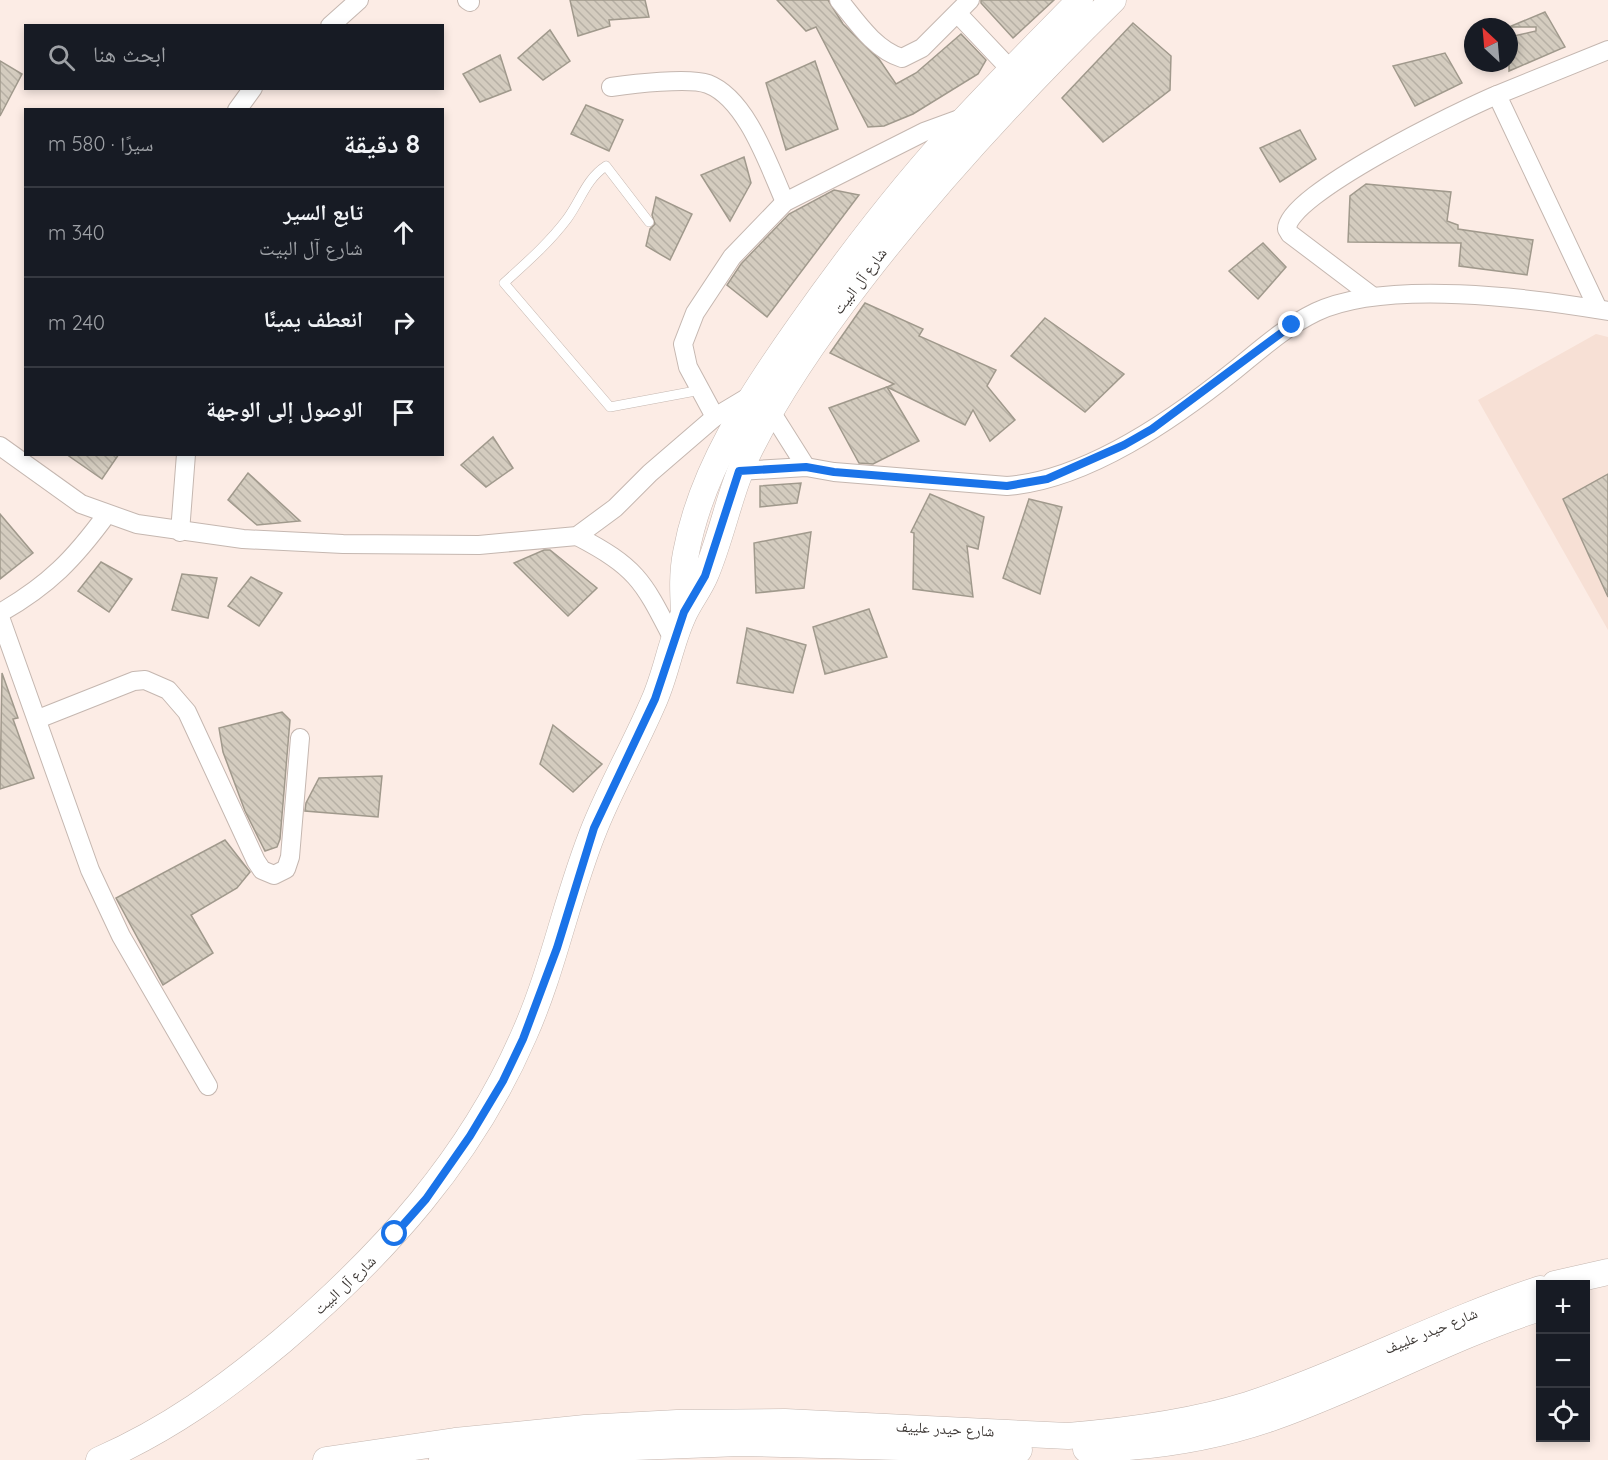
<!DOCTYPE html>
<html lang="ar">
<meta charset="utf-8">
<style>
body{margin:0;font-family:Quicksand,"Noto Naskh Arabic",sans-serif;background:#20242c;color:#f1f3f6;direction:rtl}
.controls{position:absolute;right:18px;bottom:18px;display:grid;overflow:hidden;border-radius:0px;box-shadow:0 3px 9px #0003}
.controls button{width:54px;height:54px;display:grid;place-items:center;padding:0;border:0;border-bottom:2px solid #363941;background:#171b24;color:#f1f3f6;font:30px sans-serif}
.compass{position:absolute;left:1464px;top:18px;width:54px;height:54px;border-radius:50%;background:#171b24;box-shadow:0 3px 9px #0003;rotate:334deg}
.stop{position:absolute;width:18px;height:18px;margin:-14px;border:4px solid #1a73e8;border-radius:50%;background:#fff}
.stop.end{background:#1a73e8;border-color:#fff;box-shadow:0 2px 6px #0008}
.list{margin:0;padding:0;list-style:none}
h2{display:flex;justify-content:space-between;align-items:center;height:78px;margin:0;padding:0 24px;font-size:26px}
h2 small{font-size:20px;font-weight:400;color:#9ea1a6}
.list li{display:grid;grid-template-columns:39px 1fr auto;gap:18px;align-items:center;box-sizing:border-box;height:90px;padding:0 24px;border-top:2px solid #363941}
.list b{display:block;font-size:22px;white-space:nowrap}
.list p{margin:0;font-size:20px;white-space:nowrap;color:#9ea1a6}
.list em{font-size:20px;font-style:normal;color:#9ea1a6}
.icon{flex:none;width:33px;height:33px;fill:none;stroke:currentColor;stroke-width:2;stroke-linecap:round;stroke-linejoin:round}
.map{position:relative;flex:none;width:1608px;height:1460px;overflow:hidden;direction:ltr}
.search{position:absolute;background:#171b24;box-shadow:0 3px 9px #0003;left:24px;top:24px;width:420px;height:66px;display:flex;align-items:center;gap:15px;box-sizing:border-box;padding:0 21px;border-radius:0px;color:#9ea1a6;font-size:22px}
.panel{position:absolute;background:#171b24;box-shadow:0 3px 9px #0003;left:24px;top:108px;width:420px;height:348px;border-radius:0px;direction:rtl}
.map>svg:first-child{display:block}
.built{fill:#f7e0d5}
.building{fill:url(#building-back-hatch);stroke:#a0998c;stroke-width:1.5}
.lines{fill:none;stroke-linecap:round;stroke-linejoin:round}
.lane-casing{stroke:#c5b7b0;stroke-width:10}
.street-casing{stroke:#c5b7b0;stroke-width:20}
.secondary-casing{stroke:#c5b7b0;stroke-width:27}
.lane{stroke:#fff;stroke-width:9}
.street{stroke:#fff;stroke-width:18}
.secondary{stroke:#fff;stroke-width:26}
.route{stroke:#1a73e8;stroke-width:8}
.labels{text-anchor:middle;stroke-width:6;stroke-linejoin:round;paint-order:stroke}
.street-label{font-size:15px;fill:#3b3633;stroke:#fff}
</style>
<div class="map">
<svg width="1608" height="1460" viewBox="0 0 1608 1460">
<defs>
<pattern id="building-back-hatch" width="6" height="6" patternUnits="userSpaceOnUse" patternTransform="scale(1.5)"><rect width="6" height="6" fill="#d4ccbf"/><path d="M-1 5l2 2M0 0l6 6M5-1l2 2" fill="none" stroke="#b7b0a5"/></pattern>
</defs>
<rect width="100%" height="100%" fill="#fcece5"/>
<path class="built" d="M1596 334 1608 337V630L1478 400Z"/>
<g class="building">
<path d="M570 0H645L649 17 609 20 610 26 578 36Z"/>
<path d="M777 0H828L843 24 879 59 896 84 916 73 961 34 986 60 978 74 913 114 884 126 868 127 816 27 806 31Z"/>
<path d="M981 0H1054L1013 38 981 3Z"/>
<path d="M1545 12 1565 47 1509 71V37L1536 31V27H1509Z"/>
<path d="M1133 23 1171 56 1170 90 1103 142 1062 98Z"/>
<path d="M550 30 570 61 543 80 518 58Z"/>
<path d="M1445 53 1462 83 1415 106 1393 66Z"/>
<path d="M500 55 511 90 480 102 463 74Z"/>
<path d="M0 61 22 74 0 116Z"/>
<path d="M815 61 838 129 786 150 766 83Z"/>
<path d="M586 105 623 120 609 151 571 134Z"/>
<path d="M1300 130 1316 159 1280 182 1260 148Z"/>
<path d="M744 157 751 183 730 221 701 175Z"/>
<path d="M1366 184 1451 192 1447 221 1458 225V229L1533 240 1527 275 1459 266 1461 243 1348 242 1350 196Z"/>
<path d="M834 190 859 195 767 317 727 285 741 264 789 214Z"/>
<path d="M656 197 692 214 670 260 646 246 650 229 655 224 652 215Z"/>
<path d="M1263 243 1286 267 1258 299 1229 271Z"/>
<path d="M865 303 923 329 919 336 996 370 987 386 1015 420 990 441 973 410 965 425 887 387 894 384 830 353Z"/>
<path d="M1045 318 1124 374 1085 412 1011 356Z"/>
<path d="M887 387 919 441 873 464 859 463 829 408Z"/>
<path d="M493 437 513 468 486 487 461 465Z"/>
<path d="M66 454H119L102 479Z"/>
<path d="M248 473 300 521 257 525 228 500Z"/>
<path d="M1608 474V597L1563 499Z"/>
<path d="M801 483 797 503 760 507V486Z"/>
<path d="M930 494 984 517 978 549 967 546 973 597 913 589 914 533 911 532Z"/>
<path d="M1029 499 1062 507 1040 594 1003 578Z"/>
<path d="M0 514 33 553 0 579Z"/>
<path d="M811 532 804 588 756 593 754 543Z"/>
<path d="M544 550H550L597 588 568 616 514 563Z"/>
<path d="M101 562 132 579 109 612 78 591Z"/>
<path d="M182 574 217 578 208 618 172 610Z"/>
<path d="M251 577 282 593 259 626 228 606Z"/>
<path d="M869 609 887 657 825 674 813 627Z"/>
<path d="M747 628 806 645 793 693 737 683Z"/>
<path d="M2 673 18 718 13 719 34 778 0 789Z"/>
<path d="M282 712 290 720 280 839 277 847 265 851 245 811 223 752 219 728Z"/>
<path d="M553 725 602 764 573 792 540 764Z"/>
<path d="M382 776 378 817 305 811 306 803 319 778Z"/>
<path d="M225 840 250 872 237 888 191 915 213 953 163 985 116 898Z"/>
</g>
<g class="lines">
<g class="lane-casing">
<path id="lane" d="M649 222 606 166C586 179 581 200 567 219 549 243 526 263 504 283L610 407 701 390"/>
</g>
<g class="street-casing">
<g id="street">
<path d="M467 0 470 2"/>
<path d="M839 0C856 21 875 50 902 58L922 48 970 0"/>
<path d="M958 14 1011 70"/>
<path d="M330 26 359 0"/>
<path d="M611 87C632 84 689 77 708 84 747 99 769 166 785 202"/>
<path d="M237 110 253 88"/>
<path d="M1372 296 1290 234 1287 229C1286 195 1463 109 1497 95"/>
<path d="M1598 309 1497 95 1608 50"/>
<path d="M770 410 806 467"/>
<path d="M715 417 688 367 683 344 695 313 732 257 785 202 924 132 965 117"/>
<path d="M0 446 81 504 137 524 243 539 343 544 479 545 577 536 615 508 650 473 715 417 750 396"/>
<path d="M739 471 806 467 834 472 1007 486C1087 480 1174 419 1235 370 1261 349 1285 327 1316 312 1386 279 1531 298 1608 311"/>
<path d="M180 532 186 454"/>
<path d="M577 536C638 568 643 581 674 641"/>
<path d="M0 613C49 585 74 559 107 514"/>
<path d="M0 617 90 870 121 936 208 1086"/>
<path d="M38 719 134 681 145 680 168 690 187 712 256 861 262 870 274 875 286 869 290 857 300 738"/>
</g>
</g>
<g class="secondary-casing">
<g id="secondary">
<path d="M684 612C683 592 682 573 686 553 701 470 751 395 799 327 849 256 903 185 963 121 1001 80 1041 40 1080 0"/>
<path d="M1555 1284 1608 1272"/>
<path d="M1086 1449C1150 1448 1214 1438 1274 1417 1365 1385 1449 1337 1540 1308"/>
<path d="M442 1459 556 1450 740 1443 1019 1450"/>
<path d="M99 1460C169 1429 223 1390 282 1341 383 1255 471 1158 524 1035 554 968 567 895 595 827 612 785 635 745 653 703 666 675 670 644 683 616 689 602 699 590 705 576 723 534 730 488 751 447 782 386 820 332 861 279 938 179 1023 88 1113 0"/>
<path d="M326 1460 455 1441 585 1428 677 1423 785 1422 1068 1436C1128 1431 1190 1423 1248 1405 1347 1372 1441 1322 1540 1289"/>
</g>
</g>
<use href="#lane" class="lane"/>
<use href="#street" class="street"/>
<use href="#secondary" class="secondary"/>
</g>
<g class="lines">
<path class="route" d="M395 1234 426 1199 470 1136 503 1081 523 1039 557 948 594 828 655 699 684 612 705 576 739 471 806 467 834 472 1007 486 1047 479 1124 445 1152 429 1292 325"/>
</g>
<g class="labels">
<g class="street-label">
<text transform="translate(860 281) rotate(-53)" y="5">شارع آل البيت</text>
<text transform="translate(345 1285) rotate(-43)" y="5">شارع آل البيت</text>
<text transform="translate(1431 1331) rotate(-22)" y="5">شارع حيدر علييف</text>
<text transform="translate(945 1429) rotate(3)" y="5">شارع حيدر علييف</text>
</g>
</g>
</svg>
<div class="controls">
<button>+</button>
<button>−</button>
<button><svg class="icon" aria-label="locate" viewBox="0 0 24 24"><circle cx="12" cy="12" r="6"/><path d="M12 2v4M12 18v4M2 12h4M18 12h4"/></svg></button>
</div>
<svg class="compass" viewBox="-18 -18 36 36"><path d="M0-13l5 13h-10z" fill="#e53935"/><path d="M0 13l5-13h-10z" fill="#9ea1a6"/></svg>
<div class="stop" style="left:395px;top:1234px"></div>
<div class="stop end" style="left:1292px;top:325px"></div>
<div class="search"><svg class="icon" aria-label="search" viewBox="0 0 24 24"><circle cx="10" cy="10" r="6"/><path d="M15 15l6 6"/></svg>ابحث هنا</div>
<section class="panel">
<h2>8 دقيقة<small>سيرًا · 580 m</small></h2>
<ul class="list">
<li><svg class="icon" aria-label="ahead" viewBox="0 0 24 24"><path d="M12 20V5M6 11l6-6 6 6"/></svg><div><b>تابع السير</b><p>شارع آل البيت</p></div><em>340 m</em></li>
<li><svg class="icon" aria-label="right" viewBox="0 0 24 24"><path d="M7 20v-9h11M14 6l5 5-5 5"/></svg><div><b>انعطف يمينًا</b></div><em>240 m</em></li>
<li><svg class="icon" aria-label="arrive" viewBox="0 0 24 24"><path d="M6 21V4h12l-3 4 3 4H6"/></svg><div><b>الوصول إلى الوجهة</b></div></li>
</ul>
</section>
</div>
